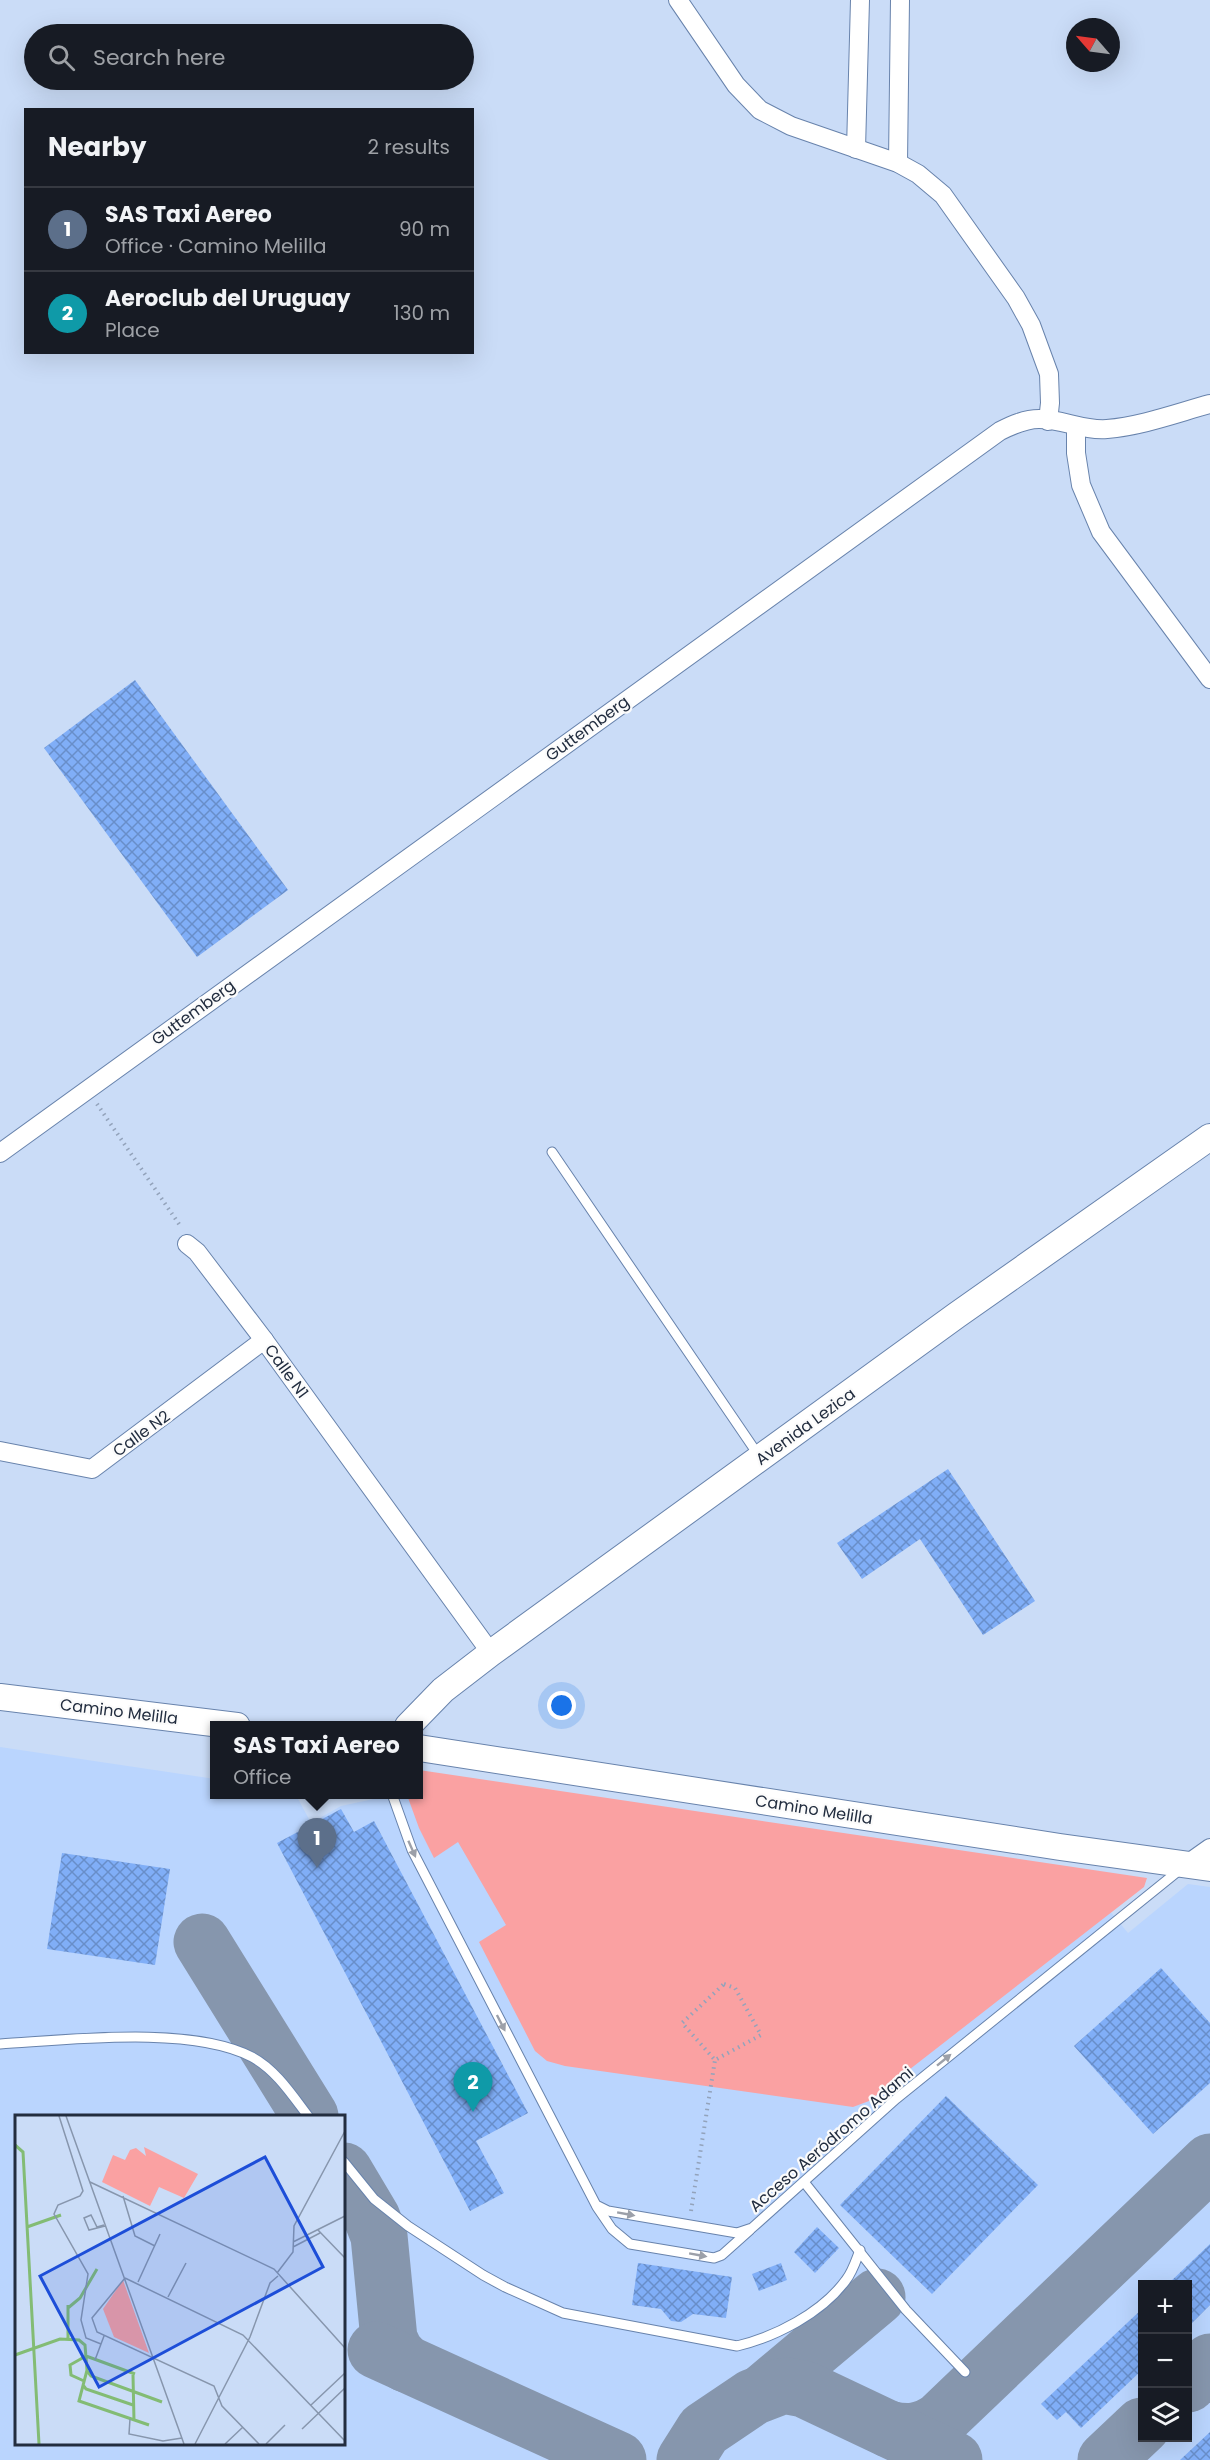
<!DOCTYPE html>
<meta charset="utf-8">
<style>
body{margin:0;font-family:Poppins,sans-serif;background:#20242c;color:#f1f3f6}
.controls{position:absolute;right:18px;bottom:18px;display:grid;overflow:hidden;border-radius:0px;box-shadow:0 6px 24px #0002}
.controls button{width:54px;height:54px;display:grid;place-items:center;padding:0;border:0;border-bottom:2px solid #363941;background:#171b24;color:#f1f3f6;font:30px sans-serif}
.compass{position:absolute;left:1066px;top:18px;width:54px;height:54px;border-radius:50%;background:#171b24;box-shadow:0 6px 24px #0002;rotate:298deg}
.you{position:absolute;left:562px;top:1706px;width:21px;height:21px;margin:-15px;border:4px solid #fff;border-radius:50%;background:#1a73e8;box-shadow:0 0 0 9px #1a73e833}
.badge{display:grid;place-items:center;width:39px;height:39px;border-radius:50%;background:#0f766e;color:#fff;font-size:20px;font-weight:700}
.pin{position:absolute;translate:-50% -50px;filter:drop-shadow(0 2px 3px #0008)}
.pin::after{content:'';position:absolute;top:32px;width:21px;height:18px;background:inherit;clip-path:polygon(0 0,100% 0,50% 100%)}
.popup{position:absolute;left:210px;top:1721px;width:213px;height:78px;box-sizing:border-box;display:grid;place-content:center;border-radius:0px;background:#171b24;filter:drop-shadow(0 2px 4px #0005);font-size:20px;white-space:nowrap;color:#9ea1a6}
.popup b{font-size:22px;color:#f1f3f6}
.popup::after{content:'';position:absolute;left:50%;top:100%;margin-left:-12px;border:12px solid transparent;border-top-color:#171b24}
.list{margin:0;padding:0;list-style:none}
h2{display:flex;justify-content:space-between;align-items:center;height:78px;margin:0;padding:0 24px;font-size:26px}
h2 small{font-size:20px;font-weight:400;color:#9ea1a6}
.list li{display:grid;grid-template-columns:39px 1fr auto;gap:18px;align-items:center;box-sizing:border-box;height:84px;padding:0 24px;border-top:2px solid #363941}
.list b{display:block;font-size:22px;white-space:nowrap}
.list p{margin:0;font-size:20px;white-space:nowrap;color:#9ea1a6}
.list em{font-size:20px;font-style:normal;color:#9ea1a6}
.icon{flex:none;width:33px;height:33px;fill:none;stroke:currentColor;stroke-width:2;stroke-linecap:round;stroke-linejoin:round}
.map{position:relative;flex:none;width:1210px;height:2460px;overflow:hidden}
.search{position:absolute;background:#171b24;box-shadow:0 6px 24px #0002;left:24px;top:24px;width:450px;height:66px;display:flex;align-items:center;gap:15px;box-sizing:border-box;padding:0 21px;border-radius:33px;color:#9ea1a6;font-size:22px}
.panel{position:absolute;background:#171b24;box-shadow:0 6px 24px #0002;left:24px;top:108px;width:450px;height:246px;border-radius:0px}
.map>svg:first-child{display:block}
.built{fill:#bad5fe;fill-rule:evenodd}
.park{fill:#faa1a2}
.lines{fill:none;stroke-linecap:round;stroke-linejoin:round}
.taxiway{stroke:#8696ad;stroke-width:57}
.building{fill:url(#building-cross-hatch)}
.lane-casing{stroke:#6883ac;stroke-width:11}
.street-casing{stroke:#6883ac;stroke-width:20}
.secondary-casing{stroke:#6883ac;stroke-width:28}
.path{stroke:#93a3bb;stroke-width:4;stroke-dasharray:1.5 4.5;stroke-linecap:butt}
.lane{stroke:#fff;stroke-width:9}
.street{stroke:#fff;stroke-width:18}
.secondary{stroke:#fff;stroke-width:26}
.oneway{fill:#9ca0a9}
.labels{text-anchor:middle;stroke-width:4.5;stroke-linejoin:round;paint-order:stroke}
.street-label{font-size:16px;fill:#222d3f;stroke:#fbfbfb}
.inset-river{fill:none;stroke:#83bc74;stroke-width:3}
.inset-road{fill:none;stroke:#8796ad;stroke-width:1.5}
.view{fill:#1d4ed8;fill-opacity:0.15;stroke:#1d4ed8;stroke-width:3}
.inset-edge{fill:none;stroke:#222d3f;stroke-width:3}
</style>
<div class="map">
<svg width="1210" height="2460" viewBox="0 0 1210 2460">
<defs>
<pattern id="building-cross-hatch" width="8" height="8" patternUnits="userSpaceOnUse" patternTransform="scale(1.5)"><rect width="8" height="8" fill="#80aef7"/><path d="M0 0l8 8M0 8l8-8" fill="none" stroke="#688ec9"/></pattern>
</defs>
<rect width="100%" height="100%" fill="#cadcf7"/>
<path class="built" d="M0 1747 215 1779V1794L296 1795 311 1823 341 1806 392 1795H414L1104 1904 1128 1933 1188 1884 1210 1887V2460H0ZM16 2116H344V2444H16ZM1142 2284H1188V2438H1142Z"/>
<path class="park" d="M419 1770 1147 1878 1144 1887 869 2101 853 2107 565 2066 547 2061 535 2051 479 1942 506 1925 458 1842 434 1858 419 1828 407 1795 419 1794Z"/>
<g class="lines">
<g class="taxiway">
<path d="M202 1942 310 2116"/>
<path d="M344 2171 372 2218 379 2236 389 2339 395 2352 406 2364"/>
<path d="M376 2350 618 2460"/>
<path d="M1188 2384 1210 2362"/>
<path d="M766 2390 877 2297"/>
<path d="M889 2429C908 2434 922 2432 939 2421L1210 2162"/>
<path d="M685 2460 704 2430 753 2397 779 2387 788 2386 804 2389 954 2460"/>
<path d="M1106 2460 1142 2426"/>
</g>
</g>
<g class="building">
<path d="M135 680 288 890 197 957 44 748Z"/>
<path d="M948 1469 1035 1601 983 1635 920 1539 862 1579 837 1543Z"/>
<path d="M341 1809 354 1832 374 1821 528 2113 476 2141 504 2193 470 2211 277 1843Z"/>
<path d="M62 1853 170 1869 155 1965 47 1949Z"/>
<path d="M1161 1968 1210 2023V2083L1153 2134 1074 2046Z"/>
<path d="M946 2096 1038 2185 932 2294 840 2205Z"/>
<path d="M817 2227 839 2248 815 2273 794 2252Z"/>
<path d="M1210 2244V2305L1188 2327V2284H1168Z"/>
<path d="M638 2263 732 2277 726 2318 693 2314 681 2322 671 2321 661 2309 632 2305Z"/>
<path d="M781 2263 787 2280 759 2291 752 2274Z"/>
<path d="M1143 2308V2369L1081 2428 1066 2412 1057 2420 1041 2404Z"/>
<path d="M1210 2432V2460H1180Z"/>
</g>
<g class="lines">
<g class="lane-casing">
<g id="lane">
<path d="M552 1152 759 1456"/>
<path d="M392 1794 412 1850 596 2205 608 2211 737 2233 752 2228 896 2099 1182 1868"/>
<path d="M0 2044C68 2040 191 2025 252 2057 276 2070 292 2095 308 2116"/>
<path d="M344 2162 374 2199 408 2226 483 2275 505 2287 563 2313 737 2346C775 2337 822 2313 846 2280 853 2271 856 2260 860 2250"/>
<path d="M804 2182 906 2310 965 2372"/>
<path d="M597 2207 612 2229 630 2244 714 2258 722 2255 750 2230"/>
</g>
</g>
<g class="street-casing">
<g id="street">
<path d="M678 0 736 85 760 110 791 126 898 163 918 174 943 195 1016 298 1031 325 1049 374 1050 403 1048 421"/>
<path d="M856 149 860 0"/>
<path d="M898 163 900 0"/>
<path d="M1076 426V453L1081 485 1101 532 1210 679"/>
<path d="M0 1153 1000 431C1012 425 1025 419 1039 419 1062 419 1084 431 1107 429 1142 426 1177 413 1210 404"/>
<path d="M187 1244 197 1252 264 1340 491 1653"/>
<path d="M0 1451 92 1469 264 1340"/>
<path d="M1186 1865 1210 1848"/>
</g>
</g>
<g class="secondary-casing">
<g id="secondary">
<path d="M0 1697 237 1726"/>
<path d="M408 1726 443 1690 491 1653 957 1315 1210 1137"/>
<path d="M419 1748 1060 1847 1210 1868"/>
</g>
</g>
<g class="path">
<path d="M97 1104 181 1227"/>
<path d="M724 1984 735 1988 761 2035 715 2060 682 2023Z"/>
<path d="M691 2211 715 2060"/>
</g>
<use href="#lane" class="lane"/>
<use href="#street" class="street"/>
<use href="#secondary" class="secondary"/>
</g>
<defs><path id="oneway-solid" d="M-6-.8H1V-3.2L6.5 0L1 3.2V.8H-6Z" transform="scale(1.5)"/></defs>
<g class="oneway">
<use href="#oneway-solid" transform="translate(412 1849) rotate(66)"/>
<use href="#oneway-solid" transform="translate(501 2023) rotate(63)"/>
<use href="#oneway-solid" transform="translate(944 2060) rotate(-39)"/>
<use href="#oneway-solid" transform="translate(626 2214) rotate(10)"/>
<use href="#oneway-solid" transform="translate(698 2255) rotate(10)"/>
</g>
<g class="labels">
<g class="street-label">
<text transform="translate(587 728) rotate(-36)" y="6">Guttemberg</text>
<text transform="translate(193 1012) rotate(-36)" y="6">Guttemberg</text>
<text transform="translate(287 1371) rotate(54)" y="6">Calle N1</text>
<text transform="translate(805 1426) rotate(-36)" y="6">Avenida Lezica</text>
<text transform="translate(141 1433) rotate(-36)" y="6">Calle N2</text>
<text transform="translate(119 1711) rotate(7)" y="6">Camino Melilla</text>
<text transform="translate(814 1809) rotate(9)" y="6">Camino Melilla</text>
<text transform="translate(831 2139) rotate(-41)" y="6">Acceso Aeródromo Adami</text>
</g>
</g>
<g transform="translate(15 2115)">
<rect width="330" height="330" fill="#cadcf7"/>
<path d="M129 32 183 59 169 83 144 72 135 91 87 67 98 40 110 45 115 35 121 33 131 41Z" fill="#faa1a2"/>
<path d="M108 165 134 238 99 222 88 194Z" fill="#faa1a2"/>
<path class="inset-river" d="M0 30 8 37 24 329M12 112 46 100M53 193 65 183 82 154M53 224V190M0 240 45 224 64 225 70 230 72 255 64 286 134 310M71 241 120 259M72 256 76 261 147 287M118 260 119 306M69 266 56 260 55 250 71 241M68 270 71 274 118 290"/>
<path class="inset-road" d="M44 1 68 76 65 81 43 90 39 99 73 159 66 205 71 223 86 229M51 1 169 329M75 67 259 154 330 233M108 81 120 121 140 131M89 110 82 112 76 100 69 103 74 115 90 111M303 115 330 143M278 127 330 101M278 132 305 118M262 158 278 137 279 111 330 16M110 163 228 220 330 326M110 163 77 203 82 217 199 271 207 291 244 329M123 167 145 119M153 182 171 148M80 245 89 221M296 290 330 258M115 304 114 319 148 326 167 323M287 314 330 273M180 329 235 222 255 168 263 161M210 329 228 312M251 329 270 310"/>
<path class="view" d="M250 42 308 152 84 272 25 161Z"/>
<rect width="330" height="330" class="inset-edge"/>
</g>
</svg>
<div class="controls">
<button>+</button>
<button>−</button>
<button><svg class="icon" aria-label="layers" viewBox="0 0 24 24"><path d="M12 4l9 5-9 5-9-5zM3 14l9 5 9-5"/></svg></button>
</div>
<svg class="compass" viewBox="-18 -18 36 36"><path d="M0-13l5 13h-10z" fill="#e53935"/><path d="M0 13l5-13h-10z" fill="#9ea1a6"/></svg>
<div class="you"></div>
<div class="pin badge" style="left:317px;top:1868px;background:#5c6f8a">1</div>
<div class="popup"><b>SAS Taxi Aereo</b>Office</div>
<div class="pin badge" style="left:473px;top:2112px;background:#0f9aa8">2</div>
<div class="search"><svg class="icon" aria-label="search" viewBox="0 0 24 24"><circle cx="10" cy="10" r="6"/><path d="M15 15l6 6"/></svg>Search here</div>
<section class="panel">
<h2>Nearby<small>2 results</small></h2>
<ul class="list">
<li><span class="badge" style="background:#5c6f8a">1</span><div><b>SAS Taxi Aereo</b><p>Office · Camino Melilla</p></div><em>90 m</em></li>
<li><span class="badge" style="background:#0f9aa8">2</span><div><b>Aeroclub del Uruguay</b><p>Place</p></div><em>130 m</em></li>
</ul>
</section>
</div>
